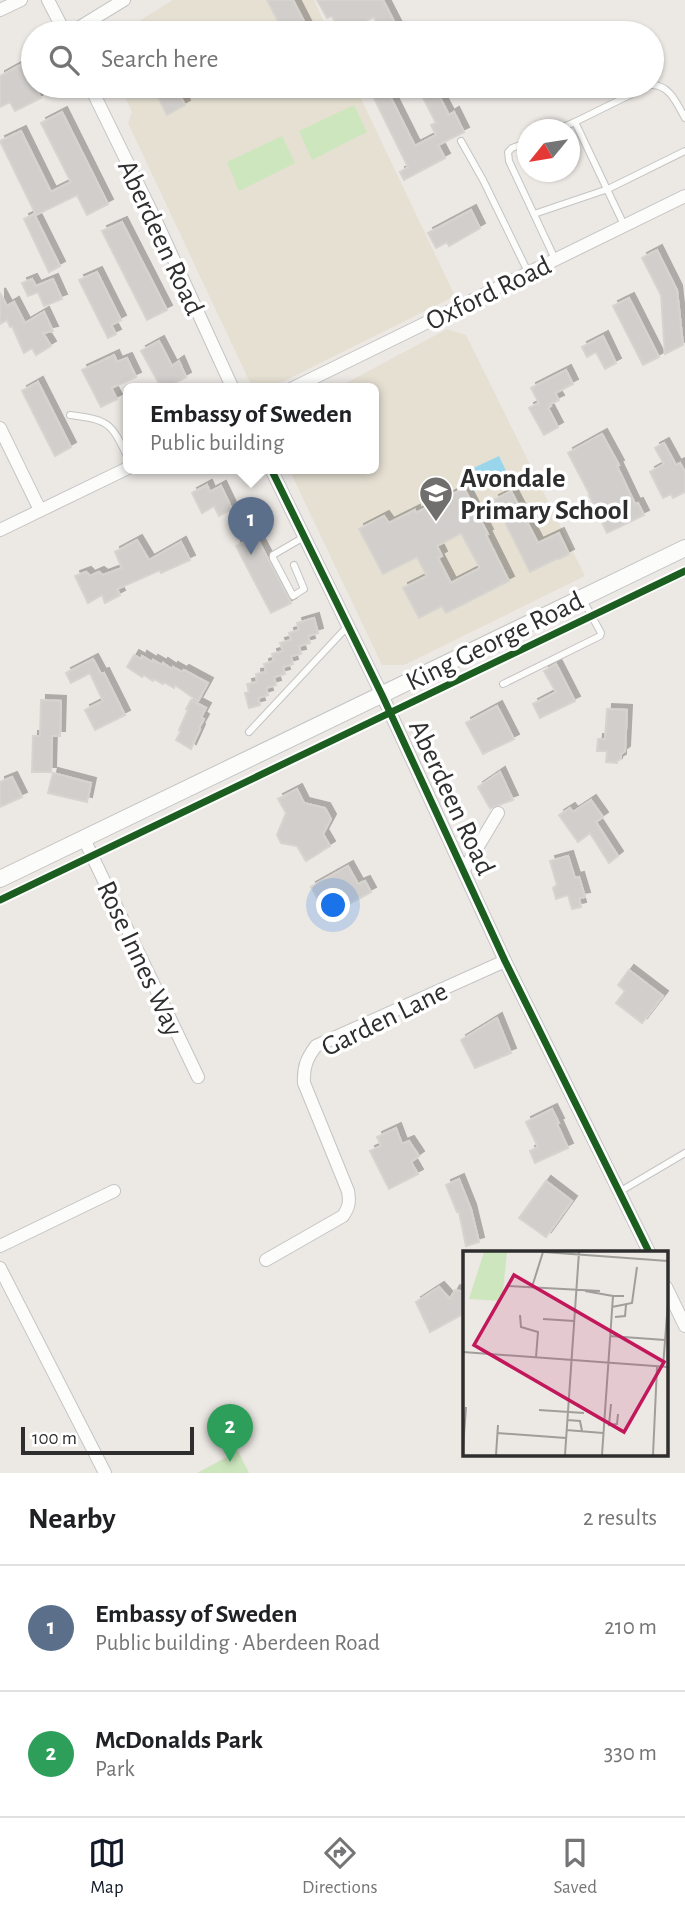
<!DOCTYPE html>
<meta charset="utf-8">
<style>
body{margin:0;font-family:"Alegreya Sans",sans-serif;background:#f2f2f2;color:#202124}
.compass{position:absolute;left:517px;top:119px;width:63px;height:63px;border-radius:50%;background:#fff;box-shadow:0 2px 5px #0004;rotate:240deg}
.scale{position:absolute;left:21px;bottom:18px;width:173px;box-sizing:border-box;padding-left:7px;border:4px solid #2e2e2e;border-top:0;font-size:19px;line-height:24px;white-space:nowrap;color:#2e2e2e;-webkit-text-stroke:5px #fff;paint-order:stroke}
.you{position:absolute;left:334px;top:906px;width:24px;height:24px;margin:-18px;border:5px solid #fff;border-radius:50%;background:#1a73e8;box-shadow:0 0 0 10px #1a73e833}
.badge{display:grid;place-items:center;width:46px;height:46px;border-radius:50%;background:#111827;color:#fff;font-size:23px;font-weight:700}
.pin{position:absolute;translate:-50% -58px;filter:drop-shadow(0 2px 4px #0008)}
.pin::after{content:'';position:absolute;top:37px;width:24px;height:21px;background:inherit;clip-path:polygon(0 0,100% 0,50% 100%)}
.popup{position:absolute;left:123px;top:383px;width:256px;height:91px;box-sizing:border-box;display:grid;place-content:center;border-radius:10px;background:#fff;filter:drop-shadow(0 2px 5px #0005);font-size:23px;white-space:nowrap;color:#757577}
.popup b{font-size:26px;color:#202124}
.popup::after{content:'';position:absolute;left:50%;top:100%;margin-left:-14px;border:14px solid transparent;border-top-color:#fff}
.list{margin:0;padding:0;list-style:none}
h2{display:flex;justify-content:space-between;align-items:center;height:91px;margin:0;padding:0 28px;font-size:30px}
h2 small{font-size:23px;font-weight:400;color:#757577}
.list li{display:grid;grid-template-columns:46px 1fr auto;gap:21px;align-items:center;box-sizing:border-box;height:126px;padding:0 28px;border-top:2px solid #e0e0e0}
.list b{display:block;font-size:26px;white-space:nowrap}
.list p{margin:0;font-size:23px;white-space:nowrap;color:#757577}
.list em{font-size:23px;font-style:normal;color:#757577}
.icon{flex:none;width:38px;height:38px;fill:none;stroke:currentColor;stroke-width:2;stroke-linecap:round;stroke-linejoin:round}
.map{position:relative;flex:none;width:685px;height:1473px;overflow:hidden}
.search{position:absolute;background:#fff;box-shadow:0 2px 5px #0004;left:21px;right:21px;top:21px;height:77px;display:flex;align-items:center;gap:18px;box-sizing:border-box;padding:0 24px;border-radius:38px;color:#757577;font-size:26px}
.sheet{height:343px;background:#fff}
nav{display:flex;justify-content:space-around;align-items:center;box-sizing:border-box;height:98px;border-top:2px solid #e0e0e0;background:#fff;font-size:19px;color:#757577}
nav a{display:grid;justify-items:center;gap:4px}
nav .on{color:#111827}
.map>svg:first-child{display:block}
.education{fill:#e6e0d3}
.green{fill:#cee6be}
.water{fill:#99d6ec}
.building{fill:#d1cecb;stroke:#d7d4d0;stroke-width:2;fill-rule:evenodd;filter:url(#shadow)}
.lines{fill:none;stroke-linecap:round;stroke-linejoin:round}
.service-casing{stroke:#c5c4c5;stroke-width:8}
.minor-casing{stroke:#c5c4c5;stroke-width:14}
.secondary-casing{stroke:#c5c4c5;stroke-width:18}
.service{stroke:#fcfcfb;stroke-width:6}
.minor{stroke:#fcfcfb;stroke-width:12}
.secondary{stroke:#fcfcfb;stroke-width:16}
.cycleway-casing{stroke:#fff;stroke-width:11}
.cycleway{stroke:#1b5e20;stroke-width:7}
.labels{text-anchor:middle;stroke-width:7;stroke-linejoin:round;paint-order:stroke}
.street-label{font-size:28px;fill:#2e2e2e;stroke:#fff}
.poi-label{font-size:28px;font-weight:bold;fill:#2e2e2e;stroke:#fff;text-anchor:start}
.inset-road{fill:none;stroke:#a09e9b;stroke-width:2}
.view{fill:#c2185b;fill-opacity:0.15;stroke:#c2185b;stroke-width:3.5}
.inset-edge{fill:none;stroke:#2e2e2e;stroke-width:3.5}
</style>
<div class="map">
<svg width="685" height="1473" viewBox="0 0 685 1473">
<defs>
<filter id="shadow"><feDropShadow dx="5" dy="-5" stdDeviation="0" flood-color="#0004"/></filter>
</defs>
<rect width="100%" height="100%" fill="#ece8e4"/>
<g class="education">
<path d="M173 0H314L329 33H124L126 29Z"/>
<path d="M123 86H355L455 296 268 389H253L128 123 132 112 122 90Z"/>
<path d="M447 329 466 335 585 576 404 665H382L289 469H374V389H335Z"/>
</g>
<g class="green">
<path d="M354 105 367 132 312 160 299 131Z"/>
<path d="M282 136 295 163 239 191 227 162Z"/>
<path d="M238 1451 249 1473H197Z"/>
</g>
<path class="water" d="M499 456 508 475 472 492 463 473Z"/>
<g class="building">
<path d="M267 0H293L310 33H284Z"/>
<path d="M317 0H383L400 33H382L374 17 340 33 332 16 327 18Z"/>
<path d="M24 63 33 82V86H35L41 98 15 111 10 102 0 107V76Z"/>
<path d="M152 86H175L185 105 167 115Z"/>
<path d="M368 86H385L415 146 436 135 431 125 436 123 417 86H434L449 115 454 112 464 132 438 145 445 158 404 180 400 172 408 167Z"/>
<path d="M62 112 108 204 87 215 77 195 36 215 0 141 21 131 51 192 71 182 41 123Z"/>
<path d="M471 210 480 228 449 246 447 242 436 248 428 233Z"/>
<path d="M34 214 60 266 49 272 24 219Z"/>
<path d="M122 222 167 310 147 320 102 231Z"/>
<path d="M657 250 677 290 683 345 665 354 661 295 642 258Z"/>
<path d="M97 272 121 320 111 325 116 334 108 338 79 280Z"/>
<path d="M32 279 36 286 53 279 62 299 44 306 38 292 28 296 22 283Z"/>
<path d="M0 293 7 306 14 302 25 323 44 312 53 331 43 333 51 346 36 355 32 348 24 353 12 326 10 327 7 320 0 324Z"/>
<path d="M629 298 659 357 643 365 613 306Z"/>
<path d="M603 336 616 363 605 369 596 352 587 357 582 347Z"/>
<path d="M159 341 172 366 179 361 186 377 164 389H162L141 351Z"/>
<path d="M114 355 117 362 127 358 136 377 111 388 117 399 101 407 82 370Z"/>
<path d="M566 370 573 384 555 393 559 400 550 404 551 406 548 408 558 427 544 435 529 408 539 403 531 388Z"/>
<path d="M38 382 71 447 55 456 22 391Z"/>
<path d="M602 434 619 465 617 466 635 504 638 503 644 515 607 533 589 495H590L568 453Z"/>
<path d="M664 443 676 465 680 463 685 472V492L673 498 671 494 663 498 650 472 664 464 655 448Z"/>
<path d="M207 485 210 492 221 486 232 509 219 516 214 506 202 513 192 493Z"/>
<path d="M464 488 488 534 486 535 509 581 446 613 442 606 419 618 403 588 427 576 417 557 383 574 359 529 384 516 389 523 415 510 416 513ZM461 533 480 568 451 583 438 558 442 556 437 546Z"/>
<path d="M511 491 538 543 559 533 569 554 559 559 558 558 530 572 494 500Z"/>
<path d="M256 536 291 603 271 613 236 546Z"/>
<path d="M137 540 149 560 181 542 190 560 161 573 160 570 117 589 120 595 105 603 102 595 88 603 75 576 86 572 90 576 99 572 103 575 122 568 115 552Z"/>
<path d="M314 618 318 633 308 636 310 643 299 646 301 654 291 656 293 664 283 667 285 674 274 677 276 685 266 688 268 695 258 698 260 705 249 708 245 693 249 692 247 684 257 682 256 674 266 672 264 664 274 661 272 654 283 651 280 643 291 640 289 633 299 630 297 623Z"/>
<path d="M134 655 141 659 142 656 152 662 153 660 162 665 163 663 172 669 173 667 182 672 184 670 208 683 198 701 175 685 174 688 164 682 163 684 154 679 153 681 144 675 142 677 127 667Z"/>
<path d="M93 659 101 674 104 673 125 715 95 730 85 710 103 701 90 673 71 683 66 673Z"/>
<path d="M556 664 575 701 540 718 533 704 556 692 544 671Z"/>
<path d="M41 700 61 701 60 736H52L51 772H32L33 736H40Z"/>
<path d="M191 700 206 708 201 717 204 719 199 728 200 729 191 749 176 740 181 731 179 730 188 710 186 709Z"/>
<path d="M497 706 514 739 483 754 466 723Z"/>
<path d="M607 709 627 710 625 751 621 754V759L617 761V763L606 762 607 751H597L598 739H605Z"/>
<path d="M500 772 513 800 490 808 478 787Z"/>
<path d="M53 773 91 783 87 802 48 793Z"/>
<path d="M12 777 22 797 0 807V782Z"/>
<path d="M297 789 304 803 325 808 331 819 323 834 330 846 306 861 297 846 281 843 277 835 286 813 278 799Z"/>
<path d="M591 800 603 817 596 822 618 856 609 863 590 833 578 842 559 815 570 808 573 812Z"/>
<path d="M568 856 575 878 579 877 585 897 579 898 581 907 572 909 568 895 556 899 553 888 557 885 550 861Z"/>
<path d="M348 866 358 884 365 881 371 892 327 916 311 887Z"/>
<path d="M629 970 663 996 642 1023 616 1003 625 991 618 985Z"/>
<path d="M497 1018 511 1053 475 1068 461 1040Z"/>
<path d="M552 1109 559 1123 557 1124 568 1148 535 1163 530 1151 538 1147 526 1122Z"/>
<path d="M396 1128 402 1144 409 1141 419 1156 411 1162 418 1174 389 1189 370 1151 381 1146 377 1137Z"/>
<path d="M459 1179 471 1209 479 1242 466 1246 459 1212H457L446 1185Z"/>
<path d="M546 1181 572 1201 546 1237 519 1218Z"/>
<path d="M439 1287 450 1299 455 1290 465 1292V1313L430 1332 416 1302Z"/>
</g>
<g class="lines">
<g class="service-casing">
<g id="service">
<path d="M652 85C670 85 677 104 685 118"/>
<path d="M575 122 648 86"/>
<path d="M556 130 575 122 624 225"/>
<path d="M461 141 483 180 528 272"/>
<path d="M528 142 512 148 508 152 509 161 555 259"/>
<path d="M534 214 608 189 685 151"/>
<path d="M70 415C110 420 111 423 128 458"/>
<path d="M294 565 304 589 293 596 273 558V555L304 537"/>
<path d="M503 684 600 636 601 633 583 600"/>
<path d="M249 732 348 626"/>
<path d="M619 1192 685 1153"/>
</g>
</g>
<g class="minor-casing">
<g id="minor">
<path d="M48 0 65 33"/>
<path d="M0 10 21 0"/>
<path d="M70 33 124 0"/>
<path d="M90 86 156 221 233 389"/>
<path d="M291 389 685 196"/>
<path d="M0 428 40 510"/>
<path d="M271 469 382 695 505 961 649 1252"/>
<path d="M0 530 128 468"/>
<path d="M84 839 198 1077"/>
<path d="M464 870 498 813"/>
<path d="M0 1246 114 1191"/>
<path d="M266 1260 343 1216C349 1207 350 1202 348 1191L304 1083C303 1067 307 1058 316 1046L505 961"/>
<path d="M0 1268 105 1473"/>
<path d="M666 1287 685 1326"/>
</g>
</g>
<g class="secondary-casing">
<path id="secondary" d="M0 879 685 548"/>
</g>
<use href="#service" class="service"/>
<use href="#minor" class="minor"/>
<use href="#secondary" class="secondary"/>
<g class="cycleway-casing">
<g id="cycleway">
<path d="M271 469 382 695 505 961 649 1252"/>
<path d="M0 900 685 571"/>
</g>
</g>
<use href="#cycleway" class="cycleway"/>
</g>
<defs>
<g id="school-pin" transform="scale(1.75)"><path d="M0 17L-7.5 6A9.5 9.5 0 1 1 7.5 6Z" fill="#706f6e" stroke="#fff"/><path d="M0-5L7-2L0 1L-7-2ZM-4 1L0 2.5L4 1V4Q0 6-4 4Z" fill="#fff"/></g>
</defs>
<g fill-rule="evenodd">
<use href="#school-pin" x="436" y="493"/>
</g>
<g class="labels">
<g class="street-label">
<text transform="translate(162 237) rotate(65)" y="10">Aberdeen Road</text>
<text transform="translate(488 292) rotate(-26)" y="10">Oxford Road</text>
<text transform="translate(494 640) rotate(-26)" y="10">King George Road</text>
<text transform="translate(453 797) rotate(65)" y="10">Aberdeen Road</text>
<text transform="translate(141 958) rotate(65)" y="10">Rose Innes Way</text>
<text transform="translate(384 1018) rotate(-26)" y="10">Garden Lane</text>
</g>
<g class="poi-label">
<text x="460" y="487">Avondale<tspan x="460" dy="32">Primary School</tspan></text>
</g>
</g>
<g transform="translate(463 1251)">
<rect width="205" height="205" fill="#ece8e4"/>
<path d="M21 1H44L39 50 6 48Z" fill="#cee6be"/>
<path class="inset-road" d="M81 1 205 10M43 35 137 40M69 36 80 1M122 40 150 45M149 56 169 52 174 16M57 64 58 76 75 81 73 106M152 66 162 65 163 54M80 68 111 70M147 85 202 89M0 101 205 116M200 116 205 51M148 153 146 174 154 173 155 163M76 159 121 162M104 169 117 170 119 180M103 179 140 182M34 182 103 187M0 197 3 156M33 204 35 174M102 204 116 1M139 204 150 45H161M190 204 194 116"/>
<path class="view" d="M51 24 201 111 161 181 11 94Z"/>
<rect width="205" height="205" class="inset-edge"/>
</g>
</svg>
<svg class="compass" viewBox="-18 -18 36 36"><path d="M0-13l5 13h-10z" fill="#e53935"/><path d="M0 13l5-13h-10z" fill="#757577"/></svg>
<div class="scale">100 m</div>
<div class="you"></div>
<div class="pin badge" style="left:251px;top:555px;background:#5c6f8a">1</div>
<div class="popup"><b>Embassy of Sweden</b>Public building</div>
<div class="pin badge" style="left:230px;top:1462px;background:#2e9e5b">2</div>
<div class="search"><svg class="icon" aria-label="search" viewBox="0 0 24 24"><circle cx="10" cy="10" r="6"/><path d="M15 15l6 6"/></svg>Search here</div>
</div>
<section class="sheet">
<h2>Nearby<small>2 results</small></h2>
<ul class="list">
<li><span class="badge" style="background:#5c6f8a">1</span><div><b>Embassy of Sweden</b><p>Public building · Aberdeen Road</p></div><em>210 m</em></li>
<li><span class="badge" style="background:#2e9e5b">2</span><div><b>McDonalds Park</b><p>Park</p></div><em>330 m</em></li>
</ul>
</section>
<nav>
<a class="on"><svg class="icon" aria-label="map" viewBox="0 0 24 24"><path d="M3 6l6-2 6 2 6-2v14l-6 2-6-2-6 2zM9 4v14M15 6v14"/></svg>Map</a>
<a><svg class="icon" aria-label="directions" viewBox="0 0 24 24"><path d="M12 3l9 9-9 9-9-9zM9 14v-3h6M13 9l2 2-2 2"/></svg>Directions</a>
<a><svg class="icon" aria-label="saved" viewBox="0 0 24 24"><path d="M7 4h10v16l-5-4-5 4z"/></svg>Saved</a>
</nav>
